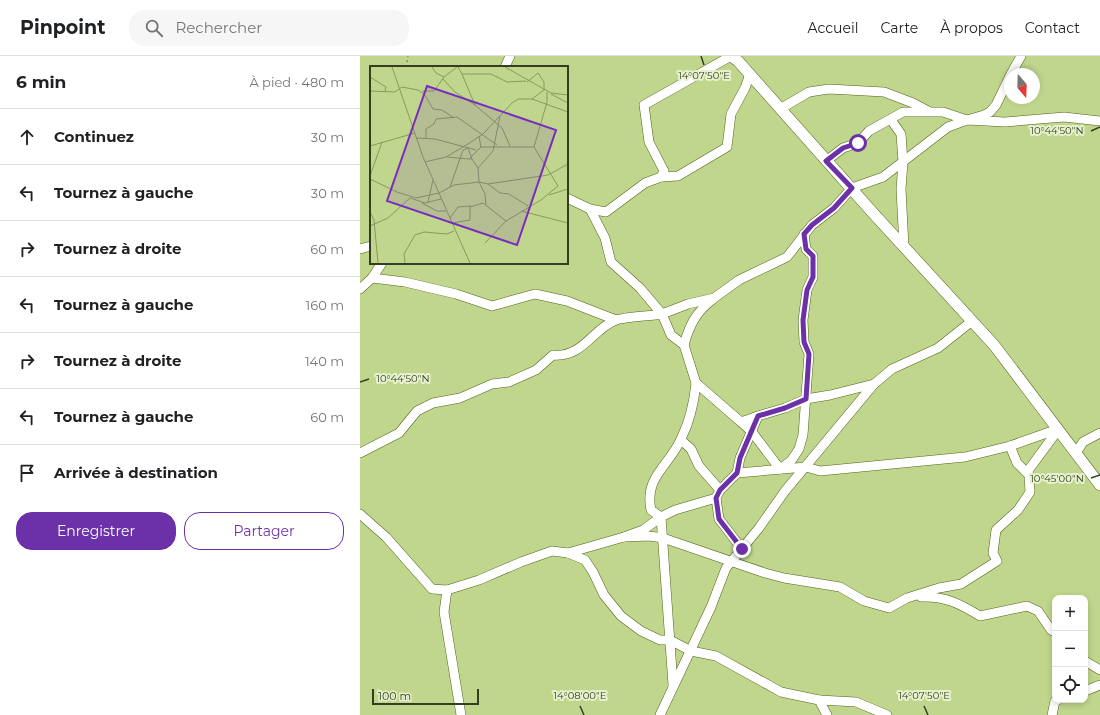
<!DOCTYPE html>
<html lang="fr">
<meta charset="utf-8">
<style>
body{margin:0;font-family:Montserrat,sans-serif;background:#f6f6f6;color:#202124}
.controls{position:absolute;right:12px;bottom:12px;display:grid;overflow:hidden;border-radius:8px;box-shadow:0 2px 6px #0003}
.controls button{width:36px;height:36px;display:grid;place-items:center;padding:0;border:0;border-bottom:1px solid #e0e0e0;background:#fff;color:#202124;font:20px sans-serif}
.compass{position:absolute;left:644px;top:12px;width:36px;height:36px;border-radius:50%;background:#fff;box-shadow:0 2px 6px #0003;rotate:161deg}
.scale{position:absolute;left:12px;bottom:10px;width:107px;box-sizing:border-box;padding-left:4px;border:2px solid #353e20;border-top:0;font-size:11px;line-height:14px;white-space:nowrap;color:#353e20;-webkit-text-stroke:3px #e6f2cd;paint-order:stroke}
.stop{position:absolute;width:12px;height:12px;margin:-9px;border:3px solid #6c31a8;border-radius:50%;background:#fff}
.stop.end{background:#6c31a8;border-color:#fff;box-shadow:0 1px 4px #0008}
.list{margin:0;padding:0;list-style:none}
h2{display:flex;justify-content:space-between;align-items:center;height:52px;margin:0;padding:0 16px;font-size:17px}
h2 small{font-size:13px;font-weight:400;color:#757577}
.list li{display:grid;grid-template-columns:26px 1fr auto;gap:12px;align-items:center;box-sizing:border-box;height:56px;padding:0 16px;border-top:1px solid #e0e0e0}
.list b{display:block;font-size:15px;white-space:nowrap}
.list em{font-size:13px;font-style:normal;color:#757577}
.actions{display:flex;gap:8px;padding:12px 16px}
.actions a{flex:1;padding:9px 0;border:1px solid #6c31a8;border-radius:16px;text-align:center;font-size:14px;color:#6c31a8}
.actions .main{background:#6c31a8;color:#fff}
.icon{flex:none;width:22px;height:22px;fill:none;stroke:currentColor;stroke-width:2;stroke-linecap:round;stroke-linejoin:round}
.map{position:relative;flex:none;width:740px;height:659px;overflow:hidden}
header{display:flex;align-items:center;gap:24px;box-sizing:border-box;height:56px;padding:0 20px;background:#fff;border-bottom:1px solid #e0e0e0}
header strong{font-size:19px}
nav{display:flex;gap:22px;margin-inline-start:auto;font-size:14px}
.search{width:280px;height:36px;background:#f6f6f6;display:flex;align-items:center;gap:10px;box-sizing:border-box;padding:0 14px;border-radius:16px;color:#757577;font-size:15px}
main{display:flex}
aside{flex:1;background:#fff}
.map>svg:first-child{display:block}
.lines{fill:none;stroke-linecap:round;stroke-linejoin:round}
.minor-casing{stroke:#526319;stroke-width:10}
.major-casing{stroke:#526319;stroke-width:12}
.path{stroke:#7f8f5a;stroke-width:1.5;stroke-dasharray:2 3;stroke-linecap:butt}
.minor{stroke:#fff;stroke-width:9}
.major{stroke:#fff;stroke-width:11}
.route{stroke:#6c31a8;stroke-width:5}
.ticks{fill:none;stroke:#353e20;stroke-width:1.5}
.inset-road{fill:none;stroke:#889961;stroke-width:1}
.view{fill:#7b2cbf;fill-opacity:0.15;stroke:#7b2cbf;stroke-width:2}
.inset-edge{fill:none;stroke:#353e20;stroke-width:2}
.ticks-label{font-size:10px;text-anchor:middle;fill:#353e20;stroke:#e6f2cd;stroke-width:4;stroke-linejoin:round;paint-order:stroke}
</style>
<header>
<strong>Pinpoint</strong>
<div class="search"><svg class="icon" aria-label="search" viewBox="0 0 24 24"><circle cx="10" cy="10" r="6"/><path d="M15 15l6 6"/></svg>Rechercher</div>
<nav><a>Accueil</a><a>Carte</a><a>À propos</a><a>Contact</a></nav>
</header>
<main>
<aside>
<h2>6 min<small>À pied · 480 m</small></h2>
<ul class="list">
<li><svg class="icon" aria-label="ahead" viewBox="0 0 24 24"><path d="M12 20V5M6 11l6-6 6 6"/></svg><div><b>Continuez</b></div><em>30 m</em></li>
<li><svg class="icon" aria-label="left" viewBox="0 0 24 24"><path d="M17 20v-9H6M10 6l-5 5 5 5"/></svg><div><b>Tournez à gauche</b></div><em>30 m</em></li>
<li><svg class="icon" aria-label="right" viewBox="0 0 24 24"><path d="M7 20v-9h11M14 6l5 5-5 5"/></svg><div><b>Tournez à droite</b></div><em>60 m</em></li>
<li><svg class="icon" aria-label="left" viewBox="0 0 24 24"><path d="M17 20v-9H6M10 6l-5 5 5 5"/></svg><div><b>Tournez à gauche</b></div><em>160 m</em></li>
<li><svg class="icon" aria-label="right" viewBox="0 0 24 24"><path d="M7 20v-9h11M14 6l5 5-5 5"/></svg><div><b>Tournez à droite</b></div><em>140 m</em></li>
<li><svg class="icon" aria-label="left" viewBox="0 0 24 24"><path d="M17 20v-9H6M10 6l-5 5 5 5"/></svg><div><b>Tournez à gauche</b></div><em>60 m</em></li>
<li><svg class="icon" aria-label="arrive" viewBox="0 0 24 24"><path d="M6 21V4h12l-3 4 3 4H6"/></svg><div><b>Arrivée à destination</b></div></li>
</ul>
<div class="actions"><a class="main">Enregistrer</a><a>Partager</a></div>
</aside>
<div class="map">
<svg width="740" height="659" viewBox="0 0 740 659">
<rect width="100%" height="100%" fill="#c0d68c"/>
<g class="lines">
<g class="minor-casing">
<g id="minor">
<path d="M145 11 150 0"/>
<path d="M651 18 661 0"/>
<path d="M420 53 449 36 469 33 524 36 553 47 568 55"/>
<path d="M531 64 541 78 543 106 541 133 544 191"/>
<path d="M466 105 483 92 498 87 509 75 543 56H583L607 64 624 59 630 56 636 49 650 20"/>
<path d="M301 121 318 120 367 91 371 58 385 32 390 18"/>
<path d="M207 142 230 153 246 156 285 127 301 121 304 115 289 86 284 49 371 0"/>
<path d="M230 153 245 182 251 206 280 232 302 258 328 248 354 242 379 224 427 201 452 169 474 152 492 132 523 121 588 71 607 64 645 66 704 61 740 65"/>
<path d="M0 193 11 190"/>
<path d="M12 222 45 226 96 238 132 250 175 238 207 245 256 264"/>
<path d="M0 233 12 222 22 207"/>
<path d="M324 289C329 270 336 256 352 244"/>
<path d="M381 366 392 376 420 413 431 405 439 393 443 379 449 298 444 286 443 264 447 234 453 221V200L446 193 444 178"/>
<path d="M321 384 331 393 339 410 360 434"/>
<path d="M0 397 39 377 57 355 73 347 100 342 132 328 149 326 176 314 193 299C223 302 232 273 256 264 265 261 290 260 302 258L311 279 324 289 336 327 381 366 398 360"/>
<path d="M716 397 723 386 740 377"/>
<path d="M667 416 698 374"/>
<path d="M377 417 446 411 460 415 605 401 650 390 698 373"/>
<path d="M0 458 26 481 72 533 87 534"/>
<path d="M264 481 289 480 303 482 405 517 424 522 480 531 504 545 529 552 547 542 579 532 601 528 637 505 633 497 636 474 658 454 670 436 669 419 657 407 650 390"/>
<path d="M382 493 359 463 356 442 360 434 377 417 380 402 398 360 425 352 446 343 470 339 514 328"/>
<path d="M208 497 225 504 233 516 244 539 261 560 281 575 300 584H310L331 595 356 600 421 636 459 644 467 659"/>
<path d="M561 541C586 540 600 548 620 560L667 550 678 555 691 574 695 576"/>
<path d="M725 605 740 614"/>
<path d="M313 629 301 461 291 454C284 421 309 410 321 383 330 365 334 347 336 327"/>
<path d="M725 635 740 629"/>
<path d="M459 644 496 646 527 659"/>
<path d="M101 659 84 556 87 534 119 524 161 506 192 495 208 497 264 481 283 474 301 461 315 454 356 442"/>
<path d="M300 659 351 551 366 512 399 472 425 435 514 328 532 313 578 292 612 265"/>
<path d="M692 659 695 645 698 644"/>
</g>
</g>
<g class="major-casing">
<path id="major" d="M371 0 378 5 513 157 634 289 740 429"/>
</g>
<path class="path" d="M46 11 48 0"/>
<use href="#minor" class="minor"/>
<use href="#major" class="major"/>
</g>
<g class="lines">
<path class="route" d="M382 493 359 463 356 442 360 434 377 417 380 402 398 360 425 352 446 343 449 298 444 286 443 264 447 234 453 221V200L446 193 444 178 452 169 474 152 492 132 466 105 483 92 498 87"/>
</g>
<path class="ticks" d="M341 0 344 9M731 75 740 71M0 326 9 323M731 422 740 419M220 650 224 659M564 650 568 659"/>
<g transform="translate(10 10)">
<rect width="198" height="198" fill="#c0d68c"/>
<path class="inset-road" d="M22 1 53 91 100 197M62 1 66 7 74 11M88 1 92 8H121L137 16 156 15M135 1 181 27 198 29M92 8 105 39 132 62 140 80M0 11 16 21 15 25M73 13 85 26 105 39M0 25 25 26 32 21 48 24 55 29 63 43 72 44 84 52M52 25H64L74 11 87 1M181 28 198 37M162 33 198 46M47 72 65 73 106 84M56 72V63L64 58 66 53 87 51 127 79M0 80 45 67M111 81H164L177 36V26M77 91 99 93 111 81 109 70M99 93H102L108 102 109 116 118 118 178 109 198 98M55 96 76 91 98 78 113 68 142 37 148 33H162L174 24V16L168 7 157 16M108 102 123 85 130 50M0 110 12 76M0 113 27 126 46 132 69 127 84 119 109 116 115 128 116 139M118 118 130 127 139 128 158 140M80 121 93 84 98 82 102 93M179 129 198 123M58 136 63 114M52 137 67 145H76M151 145 198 157M0 146 4 154 8 197M80 152 88 141 101 140M82 157 100 154V141L113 137 136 155M0 160 18 152 40 132 55 137 71 133M115 177 136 155 171 134 188 120 164 81M35 197 34 188 45 169 54 166 77 168 84 165"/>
<path class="view" d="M57 20 186 64 147 179 17 135Z"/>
<rect width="198" height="198" class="inset-edge"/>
</g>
<g class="ticks-label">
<text x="344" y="23">14°07'50"E</text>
<text x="697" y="78">10°44'50"N</text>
<text x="43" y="326">10°44'50"N</text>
<text x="697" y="426">10°45'00"N</text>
<text x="220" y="643">14°08'00"E</text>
<text x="564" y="643">14°07'50"E</text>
</g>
</svg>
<div class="controls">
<button>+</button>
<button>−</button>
<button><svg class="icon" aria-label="locate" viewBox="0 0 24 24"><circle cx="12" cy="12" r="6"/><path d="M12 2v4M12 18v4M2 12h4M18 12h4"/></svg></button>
</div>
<svg class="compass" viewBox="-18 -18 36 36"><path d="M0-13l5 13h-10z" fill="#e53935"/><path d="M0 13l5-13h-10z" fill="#757577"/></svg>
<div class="scale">100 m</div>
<div class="stop" style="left:498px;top:87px"></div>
<div class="stop end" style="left:382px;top:493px"></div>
</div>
</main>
